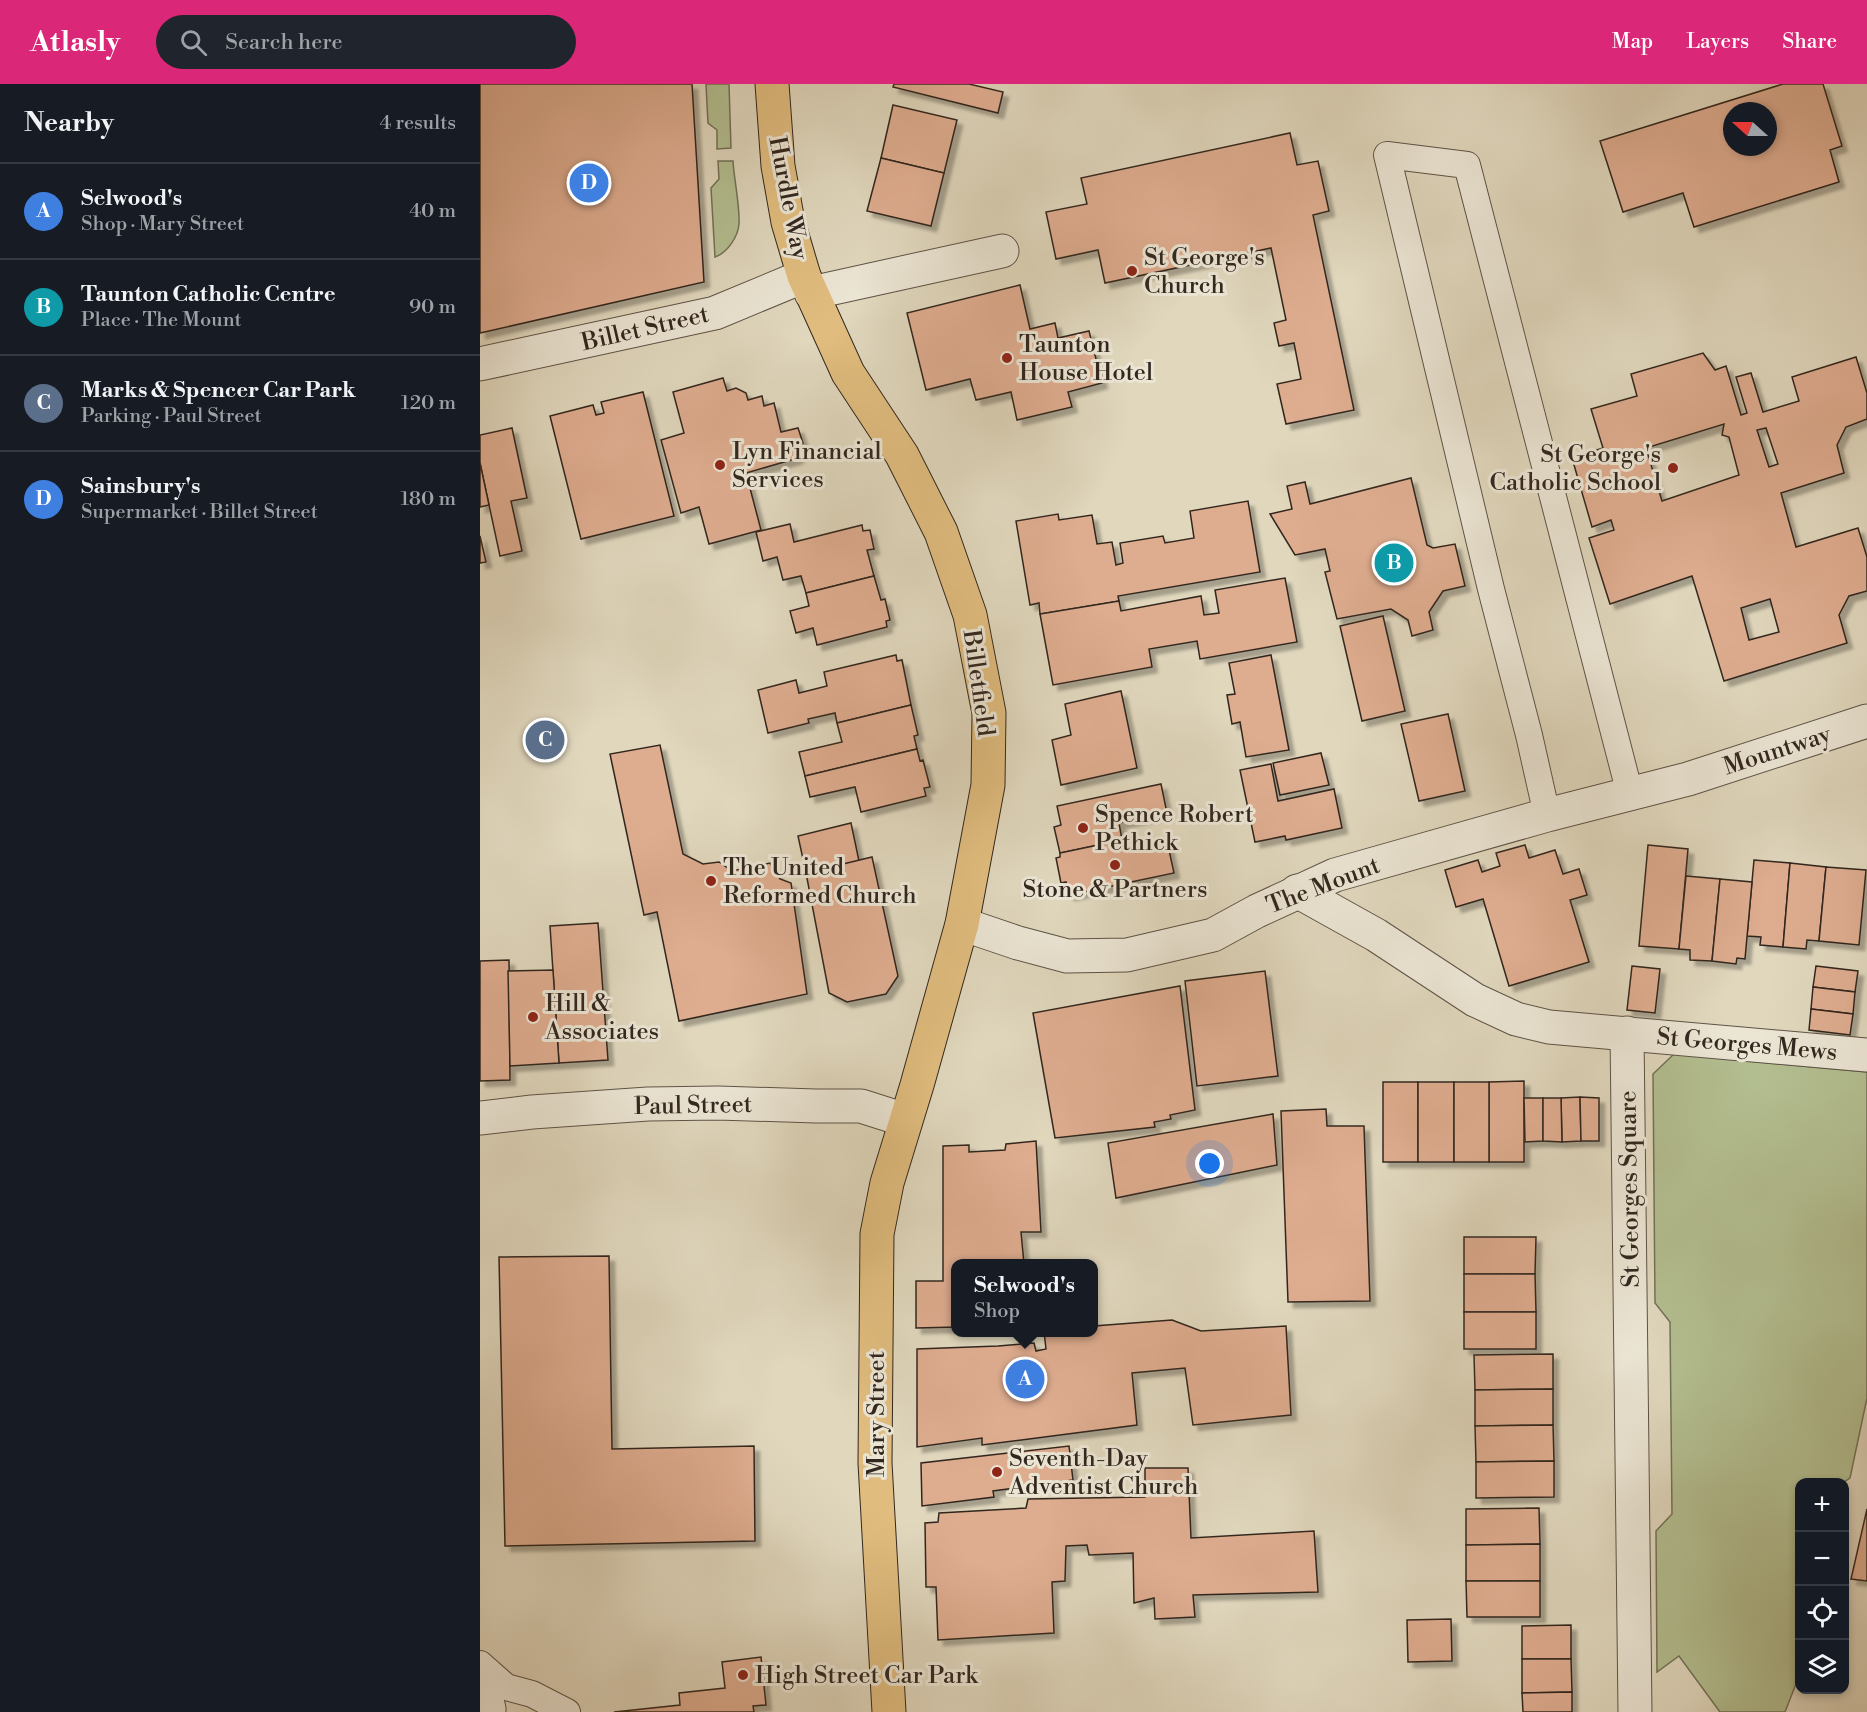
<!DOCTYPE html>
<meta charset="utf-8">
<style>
body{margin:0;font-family:"Libre Bodoni",serif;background:#20242c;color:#f1f3f6}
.controls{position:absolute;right:18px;bottom:18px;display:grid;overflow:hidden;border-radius:12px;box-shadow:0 3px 9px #0003}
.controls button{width:54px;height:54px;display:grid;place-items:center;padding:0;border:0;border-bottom:2px solid #363941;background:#171b24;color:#f1f3f6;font:30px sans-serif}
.compass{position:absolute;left:1243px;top:18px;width:54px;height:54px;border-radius:50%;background:#171b24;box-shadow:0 3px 9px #0003;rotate:291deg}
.you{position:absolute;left:730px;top:1080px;width:21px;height:21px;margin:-15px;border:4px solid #fff;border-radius:50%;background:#1a73e8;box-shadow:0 0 0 9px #1a73e833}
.badge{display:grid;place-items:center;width:39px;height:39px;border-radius:50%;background:#db2777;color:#fff;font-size:20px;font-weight:700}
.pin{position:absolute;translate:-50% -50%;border:3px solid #fff;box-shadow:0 2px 6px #0006}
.popup{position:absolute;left:471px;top:1175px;width:147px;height:78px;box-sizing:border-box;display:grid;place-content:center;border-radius:12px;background:#171b24;filter:drop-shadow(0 2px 4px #0005);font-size:20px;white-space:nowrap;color:#9ea1a6}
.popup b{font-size:22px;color:#f1f3f6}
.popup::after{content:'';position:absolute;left:50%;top:100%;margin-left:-12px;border:12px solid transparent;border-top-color:#171b24}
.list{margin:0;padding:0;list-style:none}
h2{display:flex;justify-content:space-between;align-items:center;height:78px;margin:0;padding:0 24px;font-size:26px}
h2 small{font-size:20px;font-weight:400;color:#9ea1a6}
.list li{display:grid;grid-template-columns:39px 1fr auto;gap:18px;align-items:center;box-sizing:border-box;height:96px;padding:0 24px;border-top:2px solid #363941}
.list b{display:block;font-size:22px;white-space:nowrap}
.list p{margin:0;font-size:20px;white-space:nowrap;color:#9ea1a6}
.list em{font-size:20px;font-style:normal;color:#9ea1a6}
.icon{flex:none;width:33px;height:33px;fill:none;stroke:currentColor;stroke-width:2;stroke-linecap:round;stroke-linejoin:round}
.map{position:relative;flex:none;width:1387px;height:1628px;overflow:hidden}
header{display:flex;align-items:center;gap:36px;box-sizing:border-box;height:84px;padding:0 30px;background:#db2777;color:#fff}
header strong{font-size:28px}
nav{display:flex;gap:33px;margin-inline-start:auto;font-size:21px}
.search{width:420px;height:54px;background:#20242c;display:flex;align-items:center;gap:15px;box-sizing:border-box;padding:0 21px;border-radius:33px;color:#9ea1a6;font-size:22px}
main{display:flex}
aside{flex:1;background:#171b24}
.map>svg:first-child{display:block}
.green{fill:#b3be90;stroke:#727258;stroke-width:1.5}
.building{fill:#deac8f;stroke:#32271f;stroke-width:1.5;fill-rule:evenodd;filter:url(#shadow)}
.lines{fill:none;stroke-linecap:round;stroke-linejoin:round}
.lane-casing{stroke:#5e5346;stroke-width:28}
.street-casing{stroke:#5e5346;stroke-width:35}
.primary-casing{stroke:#32271f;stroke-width:35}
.lane{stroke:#ebe5d4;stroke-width:26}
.street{stroke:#ebe5d4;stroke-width:33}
.primary{stroke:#e0bc7e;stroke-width:33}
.poi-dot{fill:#8f2418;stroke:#ebe5d4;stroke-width:2}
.labels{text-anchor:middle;stroke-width:6;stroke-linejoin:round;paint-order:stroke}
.street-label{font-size:24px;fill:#32271f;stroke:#ebe5d4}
.poi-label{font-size:24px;fill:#32271f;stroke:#ebe5d4;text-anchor:start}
</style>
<header>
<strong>Atlasly</strong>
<div class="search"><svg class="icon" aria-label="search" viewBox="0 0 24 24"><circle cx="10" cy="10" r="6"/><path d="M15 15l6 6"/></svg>Search here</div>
<nav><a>Map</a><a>Layers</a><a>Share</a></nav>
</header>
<main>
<aside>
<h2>Nearby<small>4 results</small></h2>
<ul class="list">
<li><span class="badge" style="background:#3f7fe0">A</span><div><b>Selwood's</b><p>Shop · Mary Street</p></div><em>40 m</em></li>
<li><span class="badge" style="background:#0f9aa8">B</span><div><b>Taunton Catholic Centre</b><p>Place · The Mount</p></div><em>90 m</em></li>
<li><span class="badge" style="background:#5c6f8a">C</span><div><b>Marks &amp; Spencer Car Park</b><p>Parking · Paul Street</p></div><em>120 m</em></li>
<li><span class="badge" style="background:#3f7fe0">D</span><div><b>Sainsbury's</b><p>Supermarket · Billet Street</p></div><em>180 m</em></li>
</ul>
</aside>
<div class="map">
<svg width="1387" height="1628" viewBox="0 0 1387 1628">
<defs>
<filter id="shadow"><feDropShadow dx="5.5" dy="5.5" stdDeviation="1.5" flood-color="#0004"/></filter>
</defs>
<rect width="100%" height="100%" fill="#e0d7bd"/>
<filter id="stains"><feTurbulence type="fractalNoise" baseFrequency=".00333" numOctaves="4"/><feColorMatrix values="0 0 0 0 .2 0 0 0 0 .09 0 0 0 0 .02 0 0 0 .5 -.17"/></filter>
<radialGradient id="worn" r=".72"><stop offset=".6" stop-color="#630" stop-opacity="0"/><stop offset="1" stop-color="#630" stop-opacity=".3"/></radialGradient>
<g class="green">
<path d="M226 0H249L251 64 237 65V46L228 39Z"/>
<path d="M238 77H253C254 95 260 122 259 140 258 153 247 169 235 173L231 104 239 95Z"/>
<path d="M1194 970 1387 988V1314L1370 1394 1364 1398H1320L1319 1592 1305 1628H1240L1199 1572 1177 1588 1176 1447 1192 1430 1190 1238 1175 1219 1173 990Z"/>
</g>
<g class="building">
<path d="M0 0H212L224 198 0 249Z"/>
<path d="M414 0H489L523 8 518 29 413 3Z"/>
<path d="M1303 0H1343L1362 62 1350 66 1359 98 1214 143 1203 109 1143 128 1120 57ZM1252 27H1288V63H1252Z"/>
<path d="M413 21 477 36 464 89 401 74Z"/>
<path d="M810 49 817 81 838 77 849 127 833 131 874 326 806 340 797 300 821 295 814 259 799 262 794 239 806 236 791 164 625 199 618 166 576 175 566 128 607 120 601 94Z"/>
<path d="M401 74 464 89 451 142 387 127Z"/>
<path d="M540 201 550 245 575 239 578 254 609 247 622 299 588 308 592 323 537 336 531 308 496 316 490 295 446 306 427 229Z"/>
<path d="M1223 269 1235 286 1246 282 1261 331 1267 329 1256 293 1271 289 1283 328 1319 317 1312 293 1376 273 1387 309V335L1366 343 1357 361 1364 389 1301 409 1316 463 1378 444 1387 473V507L1369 512 1359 531 1367 559 1244 597 1212 492 1130 520 1109 454 1134 446 1131 436 1112 443 1092 374 1123 364 1111 325 1157 312 1151 290ZM1244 340 1242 351 1249 353 1259 391 1182 417 1166 364ZM1286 344 1298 380 1289 383 1277 346ZM1290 515 1299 548 1269 556 1261 524Z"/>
<path d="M243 294 247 307 256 304 266 309 268 316 282 312 284 322 294 319 301 348 318 344 323 359 314 361 318 374 266 389 281 446 229 460 219 423 201 429 181 356 204 349 193 308Z"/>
<path d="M163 308 194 432 101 455 70 332 113 321 116 331 124 329 121 318Z"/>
<path d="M32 344 47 414 31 417 42 467 20 472 0 379V351Z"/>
<path d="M0 379 9 421 0 423Z"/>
<path d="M931 394 947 461 953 464 975 460 985 502 963 507 949 528 953 546 932 552 928 536 911 525 857 535 845 488 850 487 845 465 815 471 790 430 812 425 807 402 825 398 830 420Z"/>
<path d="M768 417 780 488 638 512 639 517 560 530 559 519 550 521 536 437 578 430 579 436 612 431 617 460 632 458 636 481 643 479 640 459 683 452 685 459 714 454 710 427Z"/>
<path d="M310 440 314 458 382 441 383 447 390 446 394 465 387 466 394 492 326 509 321 492 303 496 297 473 283 477 276 448Z"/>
<path d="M0 452 6 478 0 479Z"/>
<path d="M394 492 401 516 405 515 410 536 406 537 407 543 337 561 333 544 316 549 310 527 329 522 326 509Z"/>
<path d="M805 494 817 558 720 575 717 557 669 565 672 583 573 601 560 530 639 517 641 527 721 512 724 531 739 529 735 506Z"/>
<path d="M903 532 925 627 882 637 860 542Z"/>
<path d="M416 571 417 577 422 576 431 621 357 639 355 629 328 635 329 639 288 649 278 606 316 596 319 609 347 602 344 588Z"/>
<path d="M791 571 809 666 766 673 760 638 752 640 747 611 755 610 749 579Z"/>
<path d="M641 607 657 684 581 701 572 656 591 651 585 620Z"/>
<path d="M431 621 438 651 434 652 437 665 325 692 319 668 362 658 357 639Z"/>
<path d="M968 630 985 707 939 717 921 640Z"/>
<path d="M180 661 203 770 223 780 239 778 252 787 290 779 300 795 311 799 327 910 199 937 177 828 164 831 130 670Z"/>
<path d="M437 665 440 677 443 676 450 703 444 704 446 712 381 728 375 703 330 713 325 692Z"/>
<path d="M841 669 849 701 800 711 793 679Z"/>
<path d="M791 680 798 717 854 705 862 744 806 756 805 752 775 758 760 686Z"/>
<path d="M681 700 687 729 639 739 642 756 580 769 574 743 581 741 577 722Z"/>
<path d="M371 739 379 777 326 789 318 752Z"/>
<path d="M642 756 645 766 687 757 694 789 589 811 586 798 581 799 576 774 580 773V769Z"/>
<path d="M1045 761 1049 774 1075 766 1083 790 1099 785 1107 811 1090 816 1109 878 1029 902 1003 815 976 823 965 786 998 776 1002 788 1020 782 1016 769Z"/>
<path d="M1168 761 1208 765 1199 865 1159 862Z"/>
<path d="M392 773 418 892 406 910 367 918 349 909 326 789Z"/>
<path d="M1274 776 1310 779 1303 863 1280 861 1281 853 1267 852Z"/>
<path d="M1310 779 1346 783 1339 857 1327 856 1326 865 1303 863Z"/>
<path d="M1346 783 1386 786 1379 861 1339 857Z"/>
<path d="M1206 792 1240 795 1232 877 1210 876V866L1199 865Z"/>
<path d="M1240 795 1272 798 1265 875 1257 874 1256 880 1232 877Z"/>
<path d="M118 839 128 976 79 979 70 842Z"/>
<path d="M29 876 30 996 0 997V877Z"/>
<path d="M1152 882 1180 885 1175 929 1147 926Z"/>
<path d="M1336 882 1378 887 1375 908 1333 903Z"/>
<path d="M73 886 79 979 30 982 28 887Z"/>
<path d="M785 887 798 992 717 1002 705 897Z"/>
<path d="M700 902 715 1026 690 1031 691 1035 674 1038 675 1043 575 1054 553 929Z"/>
<path d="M1333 903 1375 908 1373 930 1331 925Z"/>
<path d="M1331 925 1373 930 1370 951 1329 946Z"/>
<path d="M1044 997V1078H1009V998Z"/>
<rect x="903" y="998" width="35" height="80"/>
<rect x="938" y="998" width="36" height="80"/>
<rect x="974" y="998" width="35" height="80"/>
<path d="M1100 1013 1101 1057 1082 1058 1081 1014Z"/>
<path d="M1100 1013 1119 1014V1057H1101Z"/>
<path d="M1044 1014H1063V1057L1045 1058Z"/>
<path d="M1063 1014H1081L1082 1058 1063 1057Z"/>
<path d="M846 1025 847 1042H884L890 1217 808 1218 801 1027Z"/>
<path d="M793 1030 797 1081 636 1114 628 1059Z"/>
<path d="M556 1057 561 1148H541L544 1180H476V1243L436 1244V1197H463V1062L489 1061V1068L525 1066 526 1060Z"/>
<path d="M984 1153H1056L1055 1190H984Z"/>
<path d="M129 1172 132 1365 274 1362 275 1457 25 1462 19 1173Z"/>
<path d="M984 1190H1055L1056 1228H984Z"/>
<rect x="984" y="1228" width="72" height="37"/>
<path d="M692 1236 721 1247 806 1242 811 1331 713 1341 705 1284 652 1289 657 1341 502 1361V1354L437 1363V1265L518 1262 554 1259 556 1267 566 1265 564 1248H614V1242Z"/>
<path d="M1073 1270V1305L995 1306 994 1271Z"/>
<path d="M1073 1305V1341L995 1342V1306Z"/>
<path d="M1073 1341 1074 1377 996 1378 995 1342Z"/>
<path d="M589 1362 593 1396 513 1407 514 1413 442 1422 441 1379Z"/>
<path d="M1074 1377V1413L996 1414V1378Z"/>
<path d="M665 1384H708L711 1454 834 1447 838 1508 713 1511 715 1533 675 1535 674 1514 654 1519 653 1469 609 1471 607 1461 586 1462 585 1497 572 1498 574 1549 458 1556 456 1503H446L445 1439 458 1438 459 1429 546 1424 548 1415 665 1413Z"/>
<path d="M1059 1424 1060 1460 986 1461V1425Z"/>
<path d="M1387 1425V1497L1371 1495Z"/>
<path d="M1060 1460V1497H986V1461Z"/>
<path d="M986 1497H1060V1533H987Z"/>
<path d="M971 1535 972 1577 928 1578 927 1536Z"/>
<path d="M1091 1541V1575H1042V1542Z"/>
<path d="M281 1573 286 1621 273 1622 274 1628H134L200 1621 199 1609 245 1604 242 1578Z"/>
<path d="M1042 1575H1091L1092 1608 1042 1609Z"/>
<path d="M1092 1608V1628H1043L1042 1609Z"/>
</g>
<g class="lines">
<g class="lane-casing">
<g id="lane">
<path d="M1067 731 1049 651 1011 505 907 71 987 81 1150 710"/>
<path d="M0 1580 26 1603 52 1610 87 1628"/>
</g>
</g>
<g class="street-casing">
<g id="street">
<path d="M331 209 522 167"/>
<path d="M0 280 235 229 324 192"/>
<path d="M817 807 896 851 995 916 1036 935 1069 943 1387 971"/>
<path d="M482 840 538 859 587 872 647 871 733 851 777 827 855 791 1067 731 1208 695 1387 637"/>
<path d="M1147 949 1155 1628"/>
<path d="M0 1034 52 1028 168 1020 238 1019 336 1022H381L425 1036"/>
<path d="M0 1586 9 1625 7 1628"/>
</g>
</g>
<g class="primary-casing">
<path id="primary" d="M292 0 298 82 308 138 324 192 368 289 422 371 461 448 490 531 509 629 508 701 482 840 437 1001 407 1099 397 1150 395 1379 409 1628"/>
</g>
<use href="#lane" class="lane"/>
<use href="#street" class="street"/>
<use href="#primary" class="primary"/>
</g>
<g class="poi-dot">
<circle cx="652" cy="187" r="6"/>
<circle cx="527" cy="274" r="6"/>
<circle cx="240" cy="381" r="6"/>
<circle cx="1193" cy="384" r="6"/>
<circle cx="603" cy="744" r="6"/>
<circle cx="635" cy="781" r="6"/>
<circle cx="231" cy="797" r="6"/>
<circle cx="53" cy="933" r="6"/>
<circle cx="517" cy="1388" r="6"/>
<circle cx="263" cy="1591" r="6"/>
</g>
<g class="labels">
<g class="street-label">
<text transform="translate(309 114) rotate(79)" y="8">Hurdle Way</text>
<text transform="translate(165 244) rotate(-13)" y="8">Billet Street</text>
<text transform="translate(499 599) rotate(82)" y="8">Billetfield</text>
<text transform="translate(1297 666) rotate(-18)" y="8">Mountway</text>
<text transform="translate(843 801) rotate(-21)" y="8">The Mount</text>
<text transform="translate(1267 960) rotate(5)" y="8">St Georges Mews</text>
<text transform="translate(213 1021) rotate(-1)" y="8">Paul Street</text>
<text transform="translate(1149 1105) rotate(-91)" y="8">St Georges Square</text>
<text transform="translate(396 1330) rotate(-90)" y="8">Mary Street</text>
</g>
<g class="poi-label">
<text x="664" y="181">St George's<tspan x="664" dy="28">Church</tspan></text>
<text x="539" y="268">Taunton<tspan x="539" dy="28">House Hotel</tspan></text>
<text x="252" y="375">Lyn Financial<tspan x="252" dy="28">Services</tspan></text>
<text x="1181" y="378" text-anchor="end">St George's<tspan x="1181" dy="28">Catholic School</tspan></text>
<text x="615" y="738">Spence Robert<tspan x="615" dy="28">Pethick</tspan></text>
<text x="243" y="791">The United<tspan x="243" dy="28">Reformed Church</tspan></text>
<text x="635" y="813" text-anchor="middle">Stone &amp; Partners</text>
<text x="65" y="927">Hill &amp;<tspan x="65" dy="28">Associates</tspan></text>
<text x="529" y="1382">Seventh-Day<tspan x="529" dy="28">Adventist Church</tspan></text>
<text x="275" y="1599">High Street Car Park</text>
</g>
</g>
<rect width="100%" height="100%" filter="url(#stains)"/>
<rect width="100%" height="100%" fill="url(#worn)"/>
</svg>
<div class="controls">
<button>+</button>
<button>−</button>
<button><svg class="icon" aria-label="locate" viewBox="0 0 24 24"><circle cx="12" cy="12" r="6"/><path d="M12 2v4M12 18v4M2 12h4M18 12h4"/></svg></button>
<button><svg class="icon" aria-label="layers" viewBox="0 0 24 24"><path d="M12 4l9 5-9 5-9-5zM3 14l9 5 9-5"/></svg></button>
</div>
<svg class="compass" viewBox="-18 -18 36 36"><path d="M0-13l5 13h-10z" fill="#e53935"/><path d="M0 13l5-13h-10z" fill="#9ea1a6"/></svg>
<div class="you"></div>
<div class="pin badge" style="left:545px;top:1295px;background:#3f7fe0">A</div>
<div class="popup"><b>Selwood's</b>Shop</div>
<div class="pin badge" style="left:914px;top:479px;background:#0f9aa8">B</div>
<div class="pin badge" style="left:65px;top:656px;background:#5c6f8a">C</div>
<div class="pin badge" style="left:109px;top:99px;background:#3f7fe0">D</div>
</div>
</main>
